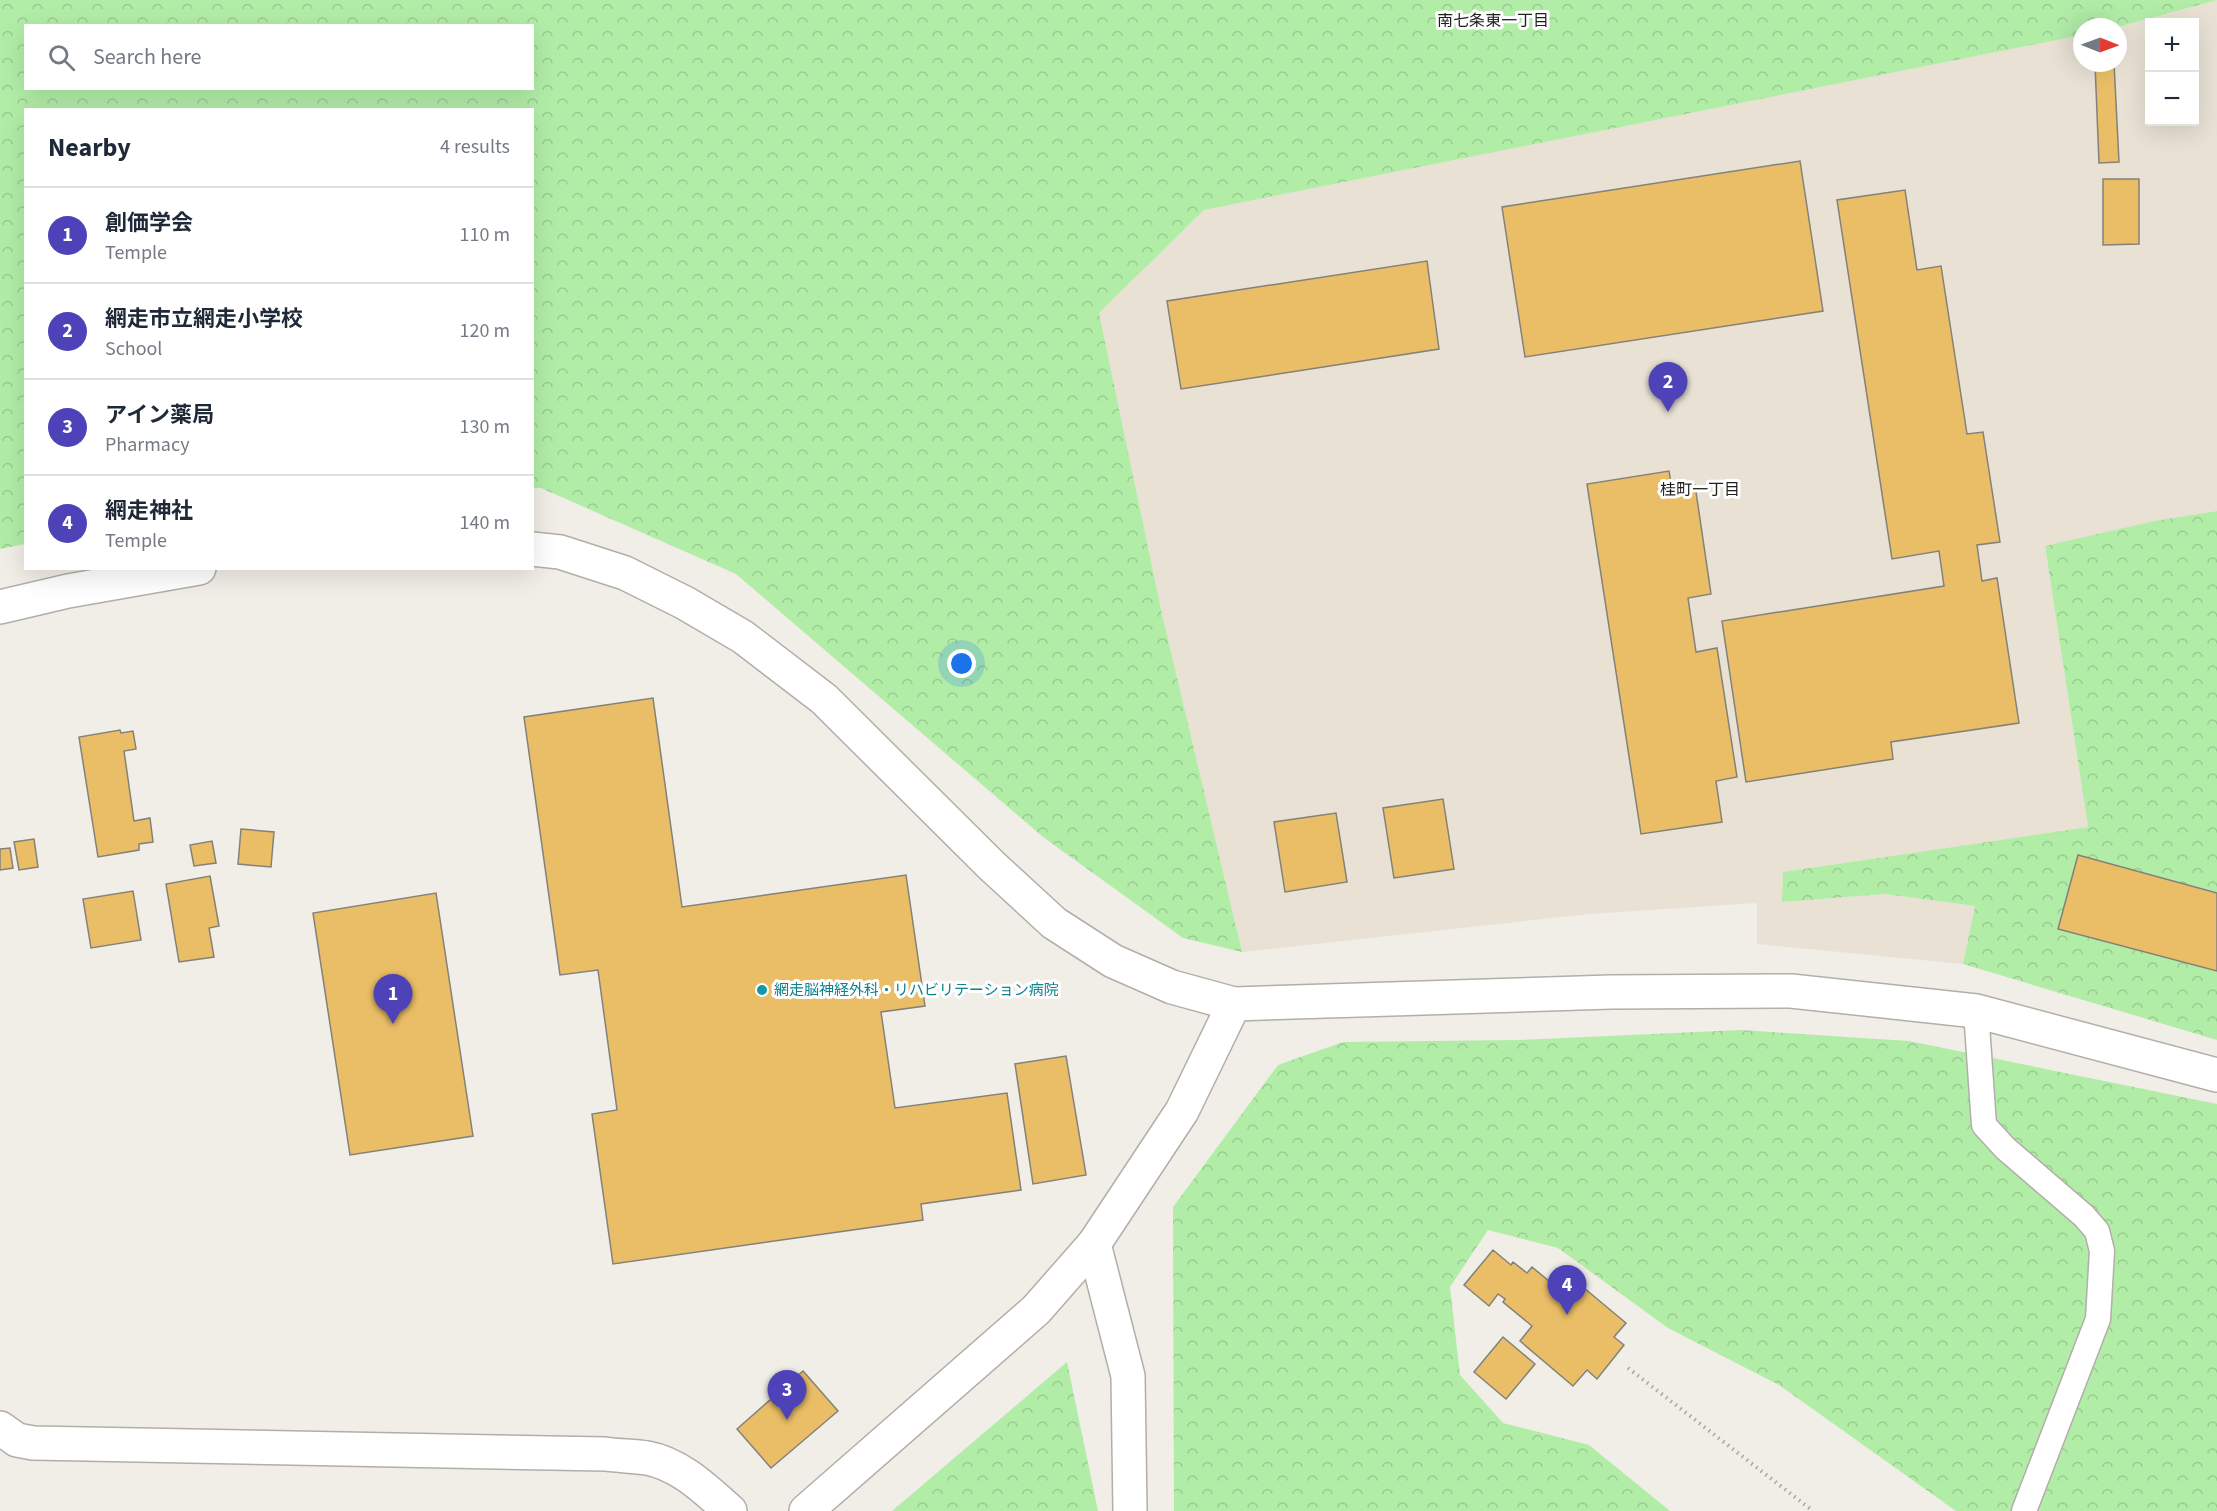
<!DOCTYPE html>
<meta charset="utf-8">
<style>
body{margin:0;font-family:"Source Sans 3","Noto Sans JP",sans-serif;background:#f6f6f7;color:#1f2937}
.controls{position:absolute;right:18px;top:18px;display:grid;overflow:hidden;border-radius:0px;box-shadow:0 6px 24px #0002}
.controls button{width:54px;height:54px;display:grid;place-items:center;padding:0;border:0;border-bottom:2px solid #e0e1e3;background:#fff;color:#1f2937;font:30px sans-serif}
.compass{position:absolute;left:2073px;top:18px;width:54px;height:54px;border-radius:50%;background:#fff;box-shadow:0 6px 24px #0002;rotate:91deg}
.you{position:absolute;left:962px;top:664px;width:21px;height:21px;margin:-15px;border:4px solid #fff;border-radius:50%;background:#1a73e8;box-shadow:0 0 0 9px #1a73e833}
.badge{display:grid;place-items:center;width:39px;height:39px;border-radius:50%;background:#4e42b9;color:#fff;font-size:20px;font-weight:700}
.pin{position:absolute;translate:-50% -50px;filter:drop-shadow(0 2px 3px #0008)}
.pin::after{content:'';position:absolute;top:32px;width:21px;height:18px;background:inherit;clip-path:polygon(0 0,100% 0,50% 100%)}
.list{margin:0;padding:0;list-style:none}
h2{display:flex;justify-content:space-between;align-items:center;height:78px;margin:0;padding:0 24px;font-size:26px}
h2 small{font-size:20px;font-weight:400;color:#747a83}
.list li{display:grid;grid-template-columns:39px 1fr auto;gap:18px;align-items:center;box-sizing:border-box;height:96px;padding:0 24px;border-top:2px solid #e0e1e3}
.list b{display:block;font-size:22px;white-space:nowrap}
.list p{margin:0;font-size:20px;white-space:nowrap;color:#747a83}
.list em{font-size:20px;font-style:normal;color:#747a83}
.icon{flex:none;width:33px;height:33px;fill:none;stroke:currentColor;stroke-width:2;stroke-linecap:round;stroke-linejoin:round}
.map{position:relative;flex:none;width:2217px;height:1511px;overflow:hidden}
.search{position:absolute;background:#fff;box-shadow:0 6px 24px #0002;left:24px;top:24px;width:510px;height:66px;display:flex;align-items:center;gap:15px;box-sizing:border-box;padding:0 21px;border-radius:0px;color:#747a83;font-size:22px}
.panel{position:absolute;background:#fff;box-shadow:0 6px 24px #0002;left:24px;top:108px;width:510px;height:462px;border-radius:0px}
.map>svg:first-child{display:block}
.built{fill:#e8e1d4;fill-rule:evenodd}
.forest{fill:url(#forest-crowns);fill-rule:evenodd}
.building{fill:#e9be66;stroke:#84817b;stroke-width:1.5}
.lines{fill:none;stroke-linecap:round;stroke-linejoin:round}
.service-casing{stroke:#b2aea9;stroke-width:27}
.minor-casing{stroke:#b2aea9;stroke-width:36}
.tertiary-casing{stroke:#b2aea9;stroke-width:36}
.path{stroke:#a9a6a1;stroke-width:4;stroke-dasharray:1.5 4.5;stroke-linecap:butt}
.service{stroke:#fff;stroke-width:24}
.minor{stroke:#fff;stroke-width:33}
.tertiary{stroke:#fff;stroke-width:33}
.culture-dot{fill:#0f9aa8;stroke:#fff;stroke-width:2}
.labels{text-anchor:middle;stroke-width:6;stroke-linejoin:round;paint-order:stroke}
.culture-label{font-size:15px;fill:#0d838f;stroke:#fff;text-anchor:start}
.neighbourhood-label{font-size:16px;fill:#201f1d;stroke:#fff}
</style>
<div class="map">
<svg width="2217" height="1511" viewBox="0 0 2217 1511">
<defs>
<pattern id="forest-crowns" width="20" height="18" patternUnits="userSpaceOnUse" patternTransform="scale(1.5)"><rect width="20" height="18" fill="#b2eda8"/><path d="M2 6a3 3 0 1 1 6 0M12 15a3 3 0 1 1 6 0" fill="none" stroke="#99cb90"/></pattern>
</defs>
<rect width="100%" height="100%" fill="#f1ede7"/>
<path class="built" d="M2217 0V511L2154 521 2045 547 2088 827 1783 872 1782 902 1885 894 1975 906 1963 964 1757 944V903L1589 914 1242 952 1162 614 1099 313 1204 210 2082 35V63H2118V27ZM2150 22H2194V122H2150Z"/>
<g class="forest">
<path d="M0 0H2217L2118 27H2082V35L1204 210 1099 313 1162 614 1242 952 1183 938 1043 837 736 574 541 488H533L532 110H26L25 544 0 549ZM26 26H532V88H26Z"/>
<path d="M2217 511V1040L1963 964 1975 906 1885 894 1782 902 1783 872 2088 827 2045 546 2154 521Z"/>
<path d="M1741 1030 1909 1041 2217 1104V1511H1956L1779 1385 1668 1328 1558 1248 1488 1230 1450 1287 1460 1375 1503 1423 1589 1445 1670 1511H1174L1173 1207 1278 1065 1343 1042 1518 1040Z"/>
<path d="M1067 1362 1098 1511H892Z"/>
</g>
<g class="building">
<path d="M2114 63 2119 162 2099 163 2095 64Z"/>
<path d="M1800 161 1823 311 1525 357 1502 207Z"/>
<path d="M2103 179H2139V244L2103 245Z"/>
<path d="M1905 190 1917 270 1941 266 1967 434 1983 432 2000 542 1977 545 1982 581 1997 578 2019 723 1891 742 1893 759 1746 782 1722 621 1944 586 1939 551 1892 559 1837 200Z"/>
<path d="M1427 261 1439 349 1181 389 1167 301Z"/>
<path d="M1669 471 1672 489 1695 485 1711 594 1688 598 1696 652 1717 648 1737 777 1716 781 1722 822 1641 834 1587 484Z"/>
<path d="M653 698 682 907 906 875 925 1006 881 1012 895 1108 1007 1093 1021 1190 921 1204 923 1220 613 1264 592 1114 617 1110 598 970 560 975 524 717Z"/>
<path d="M120 730 121 733 133 731 136 749 124 751 134 821 150 818 153 842 139 844V850L98 857 79 737Z"/>
<path d="M1443 799 1454 869 1394 878 1383 808Z"/>
<path d="M1336 813 1347 882 1285 892 1274 822Z"/>
<path d="M241 829 274 832 271 867 238 864Z"/>
<path d="M34 839 38 867 19 870 14 842Z"/>
<path d="M212 841 216 863 194 866 190 845Z"/>
<path d="M10 848 13 868 0 870V849Z"/>
<path d="M2078 855 2217 893V971L2058 929Z"/>
<path d="M210 876 219 926 209 928 214 957 179 962 166 884Z"/>
<path d="M133 891 141 940 91 948 83 899Z"/>
<path d="M436 893 473 1136 350 1155 313 913Z"/>
<path d="M1066 1056 1086 1175 1033 1184 1015 1064Z"/>
<path d="M1493 1250 1511 1265 1513 1262 1527 1273 1532 1267 1561 1291 1572 1278 1626 1323 1614 1337 1624 1345 1597 1379 1587 1370 1573 1386 1520 1341 1532 1326 1503 1302 1505 1299 1498 1294 1489 1306 1464 1285Z"/>
<path d="M1503 1337 1535 1364 1506 1399 1474 1372Z"/>
<path d="M803 1371 838 1411 771 1468 737 1429Z"/>
</g>
<g class="lines">
<g class="service-casing">
<path id="service" d="M1976 1011 1984 1125 2005 1148 2084 1216 2097 1231 2102 1251 2098 1319 2024 1511"/>
</g>
<g class="minor-casing">
<g id="minor">
<path d="M1094 1244 1128 1376 1130 1511"/>
<path d="M0 1428 17 1440 33 1443 605 1454C619 1456 634 1456 647 1458 680 1464 706 1490 730 1511"/>
<path d="M806 1511 1036 1310 1094 1244 1182 1111 1234 1004"/>
</g>
</g>
<g class="tertiary-casing">
<g id="tertiary">
<path d="M532 549 560 552 625 573 685 603 743 637 824 699 991 865 1054 923 1113 961 1172 987 1234 1004 1611 992 1791 991 1976 1011 2217 1075"/>
<path d="M0 607 68 591 199 568"/>
</g>
</g>
<path class="path" d="M1628 1368 1813 1511"/>
<use href="#service" class="service"/>
<use href="#minor" class="minor"/>
<use href="#tertiary" class="tertiary"/>
</g>
<circle class="culture-dot" cx="762" cy="990" r="6"/>
<g class="labels">
<g class="culture-label">
<text x="774" y="995">網走脳神経外科・リハビリテーション病院</text>
</g>
<g class="neighbourhood-label">
<text x="1493" y="26">南七条東一丁目</text>
<text x="1700" y="495">桂町一丁目</text>
</g>
</g>
</svg>
<div class="controls">
<button>+</button>
<button>−</button>
</div>
<svg class="compass" viewBox="-18 -18 36 36"><path d="M0-13l5 13h-10z" fill="#e53935"/><path d="M0 13l5-13h-10z" fill="#747a83"/></svg>
<div class="you"></div>
<div class="pin badge" style="left:393px;top:1024px">1</div>
<div class="pin badge" style="left:1668px;top:412px">2</div>
<div class="pin badge" style="left:787px;top:1420px">3</div>
<div class="pin badge" style="left:1567px;top:1315px">4</div>
<div class="search"><svg class="icon" aria-label="search" viewBox="0 0 24 24"><circle cx="10" cy="10" r="6"/><path d="M15 15l6 6"/></svg>Search here</div>
<section class="panel">
<h2>Nearby<small>4 results</small></h2>
<ul class="list">
<li><span class="badge">1</span><div><b>創価学会</b><p>Temple</p></div><em>110 m</em></li>
<li><span class="badge">2</span><div><b>網走市立網走小学校</b><p>School</p></div><em>120 m</em></li>
<li><span class="badge">3</span><div><b>アイン薬局</b><p>Pharmacy</p></div><em>130 m</em></li>
<li><span class="badge">4</span><div><b>網走神社</b><p>Temple</p></div><em>140 m</em></li>
</ul>
</section>
</div>
